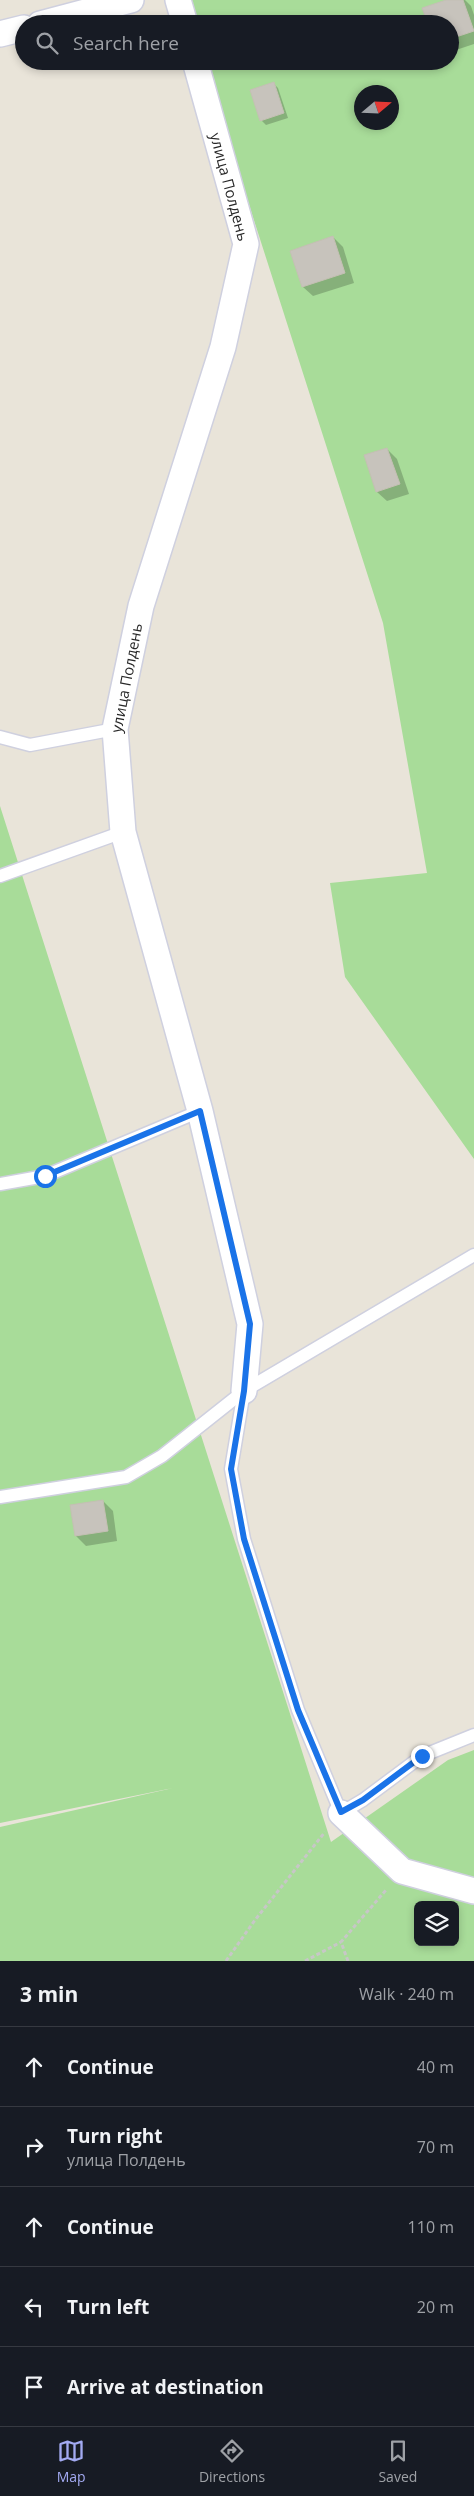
<!DOCTYPE html>
<meta charset="utf-8">
<style>
body{margin:0;font-family:"Open Sans",sans-serif;background:#242831;color:#f1f3f6}
.controls{position:absolute;right:15px;bottom:15px;display:grid;overflow:hidden;border-radius:8px;box-shadow:0 2px 8px #0003}
.controls button{width:45px;height:45px;display:grid;place-items:center;padding:0;border:0;border-bottom:1px solid #363941;background:#171b24;color:#f1f3f6;font:25px sans-serif}
.compass{position:absolute;left:354px;top:85px;width:45px;height:45px;border-radius:50%;background:#171b24;box-shadow:0 2px 8px #0003;rotate:71deg}
.stop{position:absolute;width:15px;height:15px;margin:-11px;border:4px solid #1a73e8;border-radius:50%;background:#fff}
.stop.end{background:#1a73e8;border-color:#fff;box-shadow:0 1px 5px #0008}
.list{margin:0;padding:0;list-style:none}
h2{display:flex;justify-content:space-between;align-items:center;height:65px;margin:0;padding:0 20px;font-size:21px}
h2 small{font-size:16px;font-weight:400;color:#9ea1a6}
.list li{display:grid;grid-template-columns:32px 1fr auto;gap:15px;align-items:center;box-sizing:border-box;height:80px;padding:0 20px;border-top:1px solid #363941}
.list b{display:block;font-size:19px;white-space:nowrap}
.list p{margin:0;font-size:16px;white-space:nowrap;color:#9ea1a6}
.list em{font-size:16px;font-style:normal;color:#9ea1a6}
.icon{flex:none;width:28px;height:28px;fill:none;stroke:currentColor;stroke-width:2;stroke-linecap:round;stroke-linejoin:round}
.map{position:relative;flex:none;width:474px;height:1961px;overflow:hidden}
.search{position:absolute;background:#171b24;box-shadow:0 2px 8px #0003;left:15px;right:15px;top:15px;height:55px;display:flex;align-items:center;gap:12px;box-sizing:border-box;padding:0 18px;border-radius:28px;color:#9ea1a6;font-size:19px}
.sheet{height:465px;background:#171b24}
nav{display:flex;justify-content:space-around;align-items:center;box-sizing:border-box;height:70px;border-top:1px solid #363941;background:#171b24;font-size:14px;color:#9ea1a6}
nav a{display:grid;justify-items:center;gap:2px}
nav .on{color:#a3aaf2}
.map>svg:first-child{display:block}
.green{fill:#a8dc99;fill-rule:evenodd}
.shadow{fill:#0003}
.building{fill:#c7c3bc;stroke:#c4c0b3}
.lines{fill:none;stroke-linecap:round;stroke-linejoin:round}
.lane-casing{stroke:#cfd0df;stroke-width:15}
.street-casing{stroke:#cfd0df;stroke-width:28}
.path{stroke:#c7c7c7;stroke-width:3;stroke-dasharray:4 2.5;stroke-linecap:butt}
.lane{stroke:#fff;stroke-width:12}
.street{stroke:#fff;stroke-width:25}
.route{stroke:#1a73e8;stroke-width:6}
.labels{text-anchor:middle;stroke-width:4;stroke-linejoin:round;paint-order:stroke}
.street-label{font-size:15px;fill:#272727;stroke:#fff}
</style>
<div class="map">
<svg width="474" height="1961" viewBox="0 0 474 1961">
<rect width="100%" height="100%" fill="#e9e4d9"/>
<g class="green">
<path d="M183 0H474V1159L345 977 330 883 427 873 383 623 203 61H450V24H191ZM362 92H392V122H362Z"/>
<path d="M0 806 331 1842 448 1760 474 1750V1961H0V1827L173 1788 0 1823ZM418 1905H455V1942H418Z"/>
</g>
<g class="shadow">
<path d="M449 0H465L471 6 474 15V44L450 52Z"/>
<path d="M273 83 278 88 288 118 266 125 261 120Z"/>
<path d="M333 237 343 247 354 283 313 296 303 287Z"/>
<path d="M387 449 397 459 409 494 387 501 377 492Z"/>
<path d="M103 1501 113 1511 117 1541 86 1546 76 1536Z"/>
</g>
<g class="building">
<path d="M446 0H463L474 31 450 39V24H428L422 8Z"/>
<path d="M274 82 284 113 260 121 250 90Z"/>
<path d="M333 236 345 273 302 287 290 251Z"/>
<path d="M387 448 400 484 376 492 364 455Z"/>
<path d="M103 1500 108 1531 75 1536 70 1505Z"/>
</g>
<g class="lines">
<g class="lane-casing">
<g id="lane">
<path d="M0 737 30 745 115 729"/>
<path d="M0 876 123 832"/>
<path d="M0 1184 45 1176 200 1111"/>
<path d="M244 1391 231 1469 244 1539 298 1710 341 1813 363 1800 422 1756 474 1735"/>
<path d="M0 1497 126 1477 162 1456 244 1391 474 1255"/>
</g>
</g>
<g class="street-casing">
<g id="street">
<path d="M178 0 185 24"/>
<path d="M40 24 131 0"/>
<path d="M0 34 24 28"/>
<path d="M195 61 246 244 223 347 141 606 115 729 123 832 200 1111 250 1324 244 1391"/>
<path d="M341 1813 402 1871 474 1891"/>
</g>
</g>
<g class="path">
<path d="M226 1961 255 1920 325 1832"/>
<path d="M305 1961 341 1942"/>
<path d="M348 1961 341 1942 386 1890"/>
</g>
<use href="#lane" class="lane"/>
<use href="#street" class="street"/>
</g>
<g class="lines">
<path class="route" d="M45 1176 200 1111 250 1324 244 1391 231 1469 244 1539 298 1710 341 1812 363 1800 422 1756"/>
</g>
<g class="labels">
<g class="street-label">
<text transform="translate(229 187) rotate(75)" y="5">улица Полдень</text>
<text transform="translate(127 678) rotate(-79)" y="5">улица Полдень</text>
</g>
</g>
</svg>
<div class="controls">
<button><svg class="icon" aria-label="layers" viewBox="0 0 24 24"><path d="M12 4l9 5-9 5-9-5zM3 14l9 5 9-5"/></svg></button>
</div>
<svg class="compass" viewBox="-18 -18 36 36"><path d="M0-13l5 13h-10z" fill="#e53935"/><path d="M0 13l5-13h-10z" fill="#9ea1a6"/></svg>
<div class="stop" style="left:45px;top:1176px"></div>
<div class="stop end" style="left:422px;top:1756px"></div>
<div class="search"><svg class="icon" aria-label="search" viewBox="0 0 24 24"><circle cx="10" cy="10" r="6"/><path d="M15 15l6 6"/></svg>Search here</div>
</div>
<section class="sheet">
<h2>3 min<small>Walk · 240 m</small></h2>
<ul class="list">
<li><svg class="icon" aria-label="ahead" viewBox="0 0 24 24"><path d="M12 20V5M6 11l6-6 6 6"/></svg><div><b>Continue</b></div><em>40 m</em></li>
<li><svg class="icon" aria-label="right" viewBox="0 0 24 24"><path d="M7 20v-9h11M14 6l5 5-5 5"/></svg><div><b>Turn right</b><p>улица Полдень</p></div><em>70 m</em></li>
<li><svg class="icon" aria-label="ahead" viewBox="0 0 24 24"><path d="M12 20V5M6 11l6-6 6 6"/></svg><div><b>Continue</b></div><em>110 m</em></li>
<li><svg class="icon" aria-label="left" viewBox="0 0 24 24"><path d="M17 20v-9H6M10 6l-5 5 5 5"/></svg><div><b>Turn left</b></div><em>20 m</em></li>
<li><svg class="icon" aria-label="arrive" viewBox="0 0 24 24"><path d="M6 21V4h12l-3 4 3 4H6"/></svg><div><b>Arrive at destination</b></div></li>
</ul>
</section>
<nav>
<a class="on"><svg class="icon" aria-label="map" viewBox="0 0 24 24"><path d="M3 6l6-2 6 2 6-2v14l-6 2-6-2-6 2zM9 4v14M15 6v14"/></svg>Map</a>
<a><svg class="icon" aria-label="directions" viewBox="0 0 24 24"><path d="M12 3l9 9-9 9-9-9zM9 14v-3h6M13 9l2 2-2 2"/></svg>Directions</a>
<a><svg class="icon" aria-label="saved" viewBox="0 0 24 24"><path d="M7 4h10v16l-5-4-5 4z"/></svg>Saved</a>
</nav>
